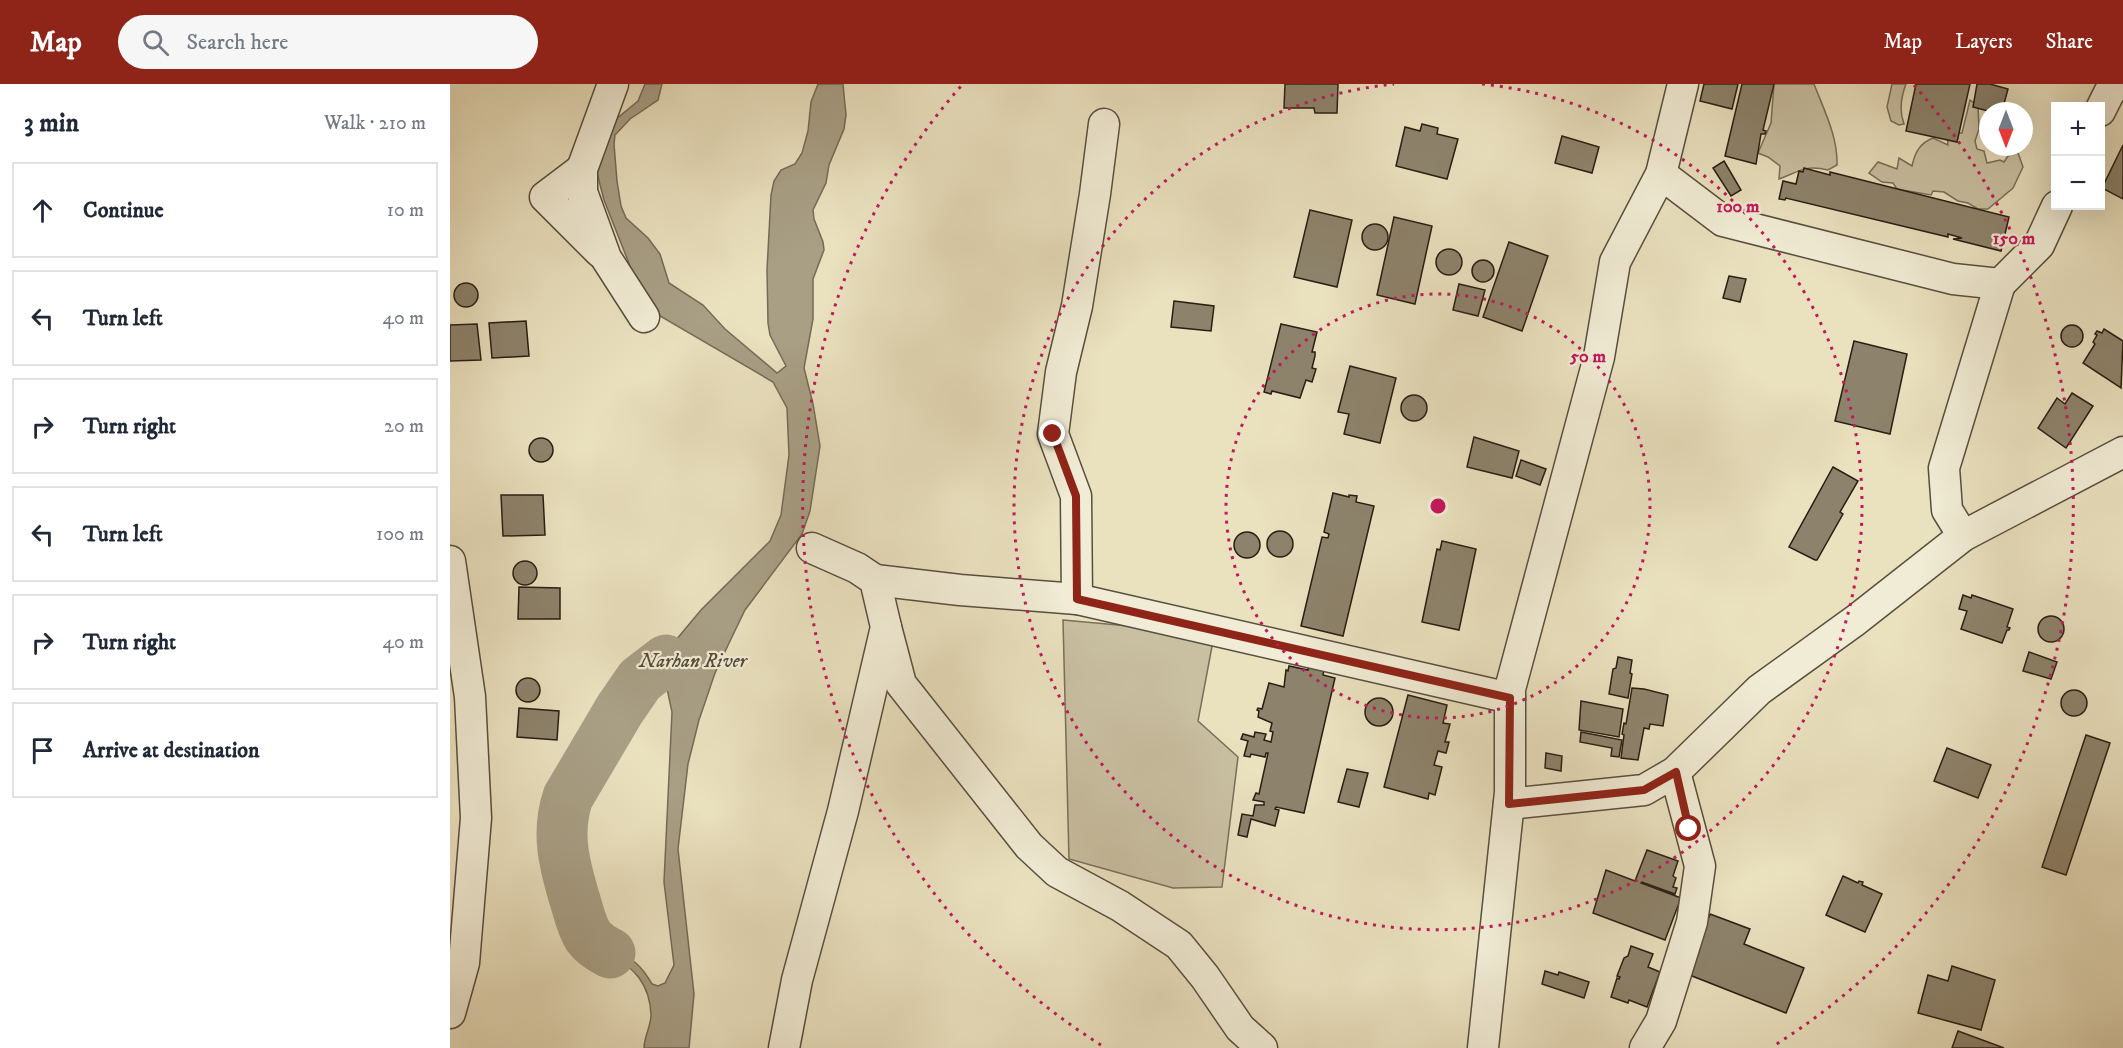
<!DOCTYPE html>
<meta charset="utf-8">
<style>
body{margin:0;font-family:"IM FELL DW Pica",serif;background:#f6f6f7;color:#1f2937}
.controls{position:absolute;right:18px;top:18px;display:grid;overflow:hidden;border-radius:0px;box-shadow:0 6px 24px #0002}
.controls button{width:54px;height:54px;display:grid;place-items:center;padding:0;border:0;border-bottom:2px solid #e0e1e3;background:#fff;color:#1f2937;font:30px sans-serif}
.compass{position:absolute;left:1529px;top:18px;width:54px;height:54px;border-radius:50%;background:#fff;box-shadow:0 6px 24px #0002;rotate:180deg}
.stop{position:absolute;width:18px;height:18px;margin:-14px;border:4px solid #8f2418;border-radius:50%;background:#fff}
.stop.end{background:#8f2418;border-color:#fff;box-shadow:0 2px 6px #0008}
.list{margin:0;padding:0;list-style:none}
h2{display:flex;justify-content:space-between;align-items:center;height:78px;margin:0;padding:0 24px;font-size:26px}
h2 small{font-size:20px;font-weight:400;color:#747a83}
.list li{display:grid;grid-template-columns:39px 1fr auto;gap:18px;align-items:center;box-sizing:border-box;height:96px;margin:0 12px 12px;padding:0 12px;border:2px solid #e0e1e3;border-radius:0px}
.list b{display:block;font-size:22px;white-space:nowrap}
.list em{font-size:20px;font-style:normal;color:#747a83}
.icon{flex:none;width:33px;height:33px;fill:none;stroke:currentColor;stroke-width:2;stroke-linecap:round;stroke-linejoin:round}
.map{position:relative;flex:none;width:1673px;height:964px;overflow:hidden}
header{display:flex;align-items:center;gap:36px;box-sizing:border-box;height:84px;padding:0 30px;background:#8f2418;color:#fff}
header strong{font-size:28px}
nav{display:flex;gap:33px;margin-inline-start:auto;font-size:21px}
.search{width:420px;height:54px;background:#f6f6f7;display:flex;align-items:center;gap:15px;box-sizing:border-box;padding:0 21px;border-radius:33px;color:#747a83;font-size:22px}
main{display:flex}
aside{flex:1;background:#fff}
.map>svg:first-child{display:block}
.green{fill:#c9c0a2;stroke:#786f5a;stroke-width:1.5}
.water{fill:#a89f85;stroke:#756b57;stroke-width:1.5}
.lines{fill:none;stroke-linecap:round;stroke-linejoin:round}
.river{stroke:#a89f85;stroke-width:51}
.building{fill:#8d836c;stroke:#281e13;stroke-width:1.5}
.minor-casing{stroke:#584f3e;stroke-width:33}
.minor{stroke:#f1ecd5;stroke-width:30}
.route{stroke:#8f2418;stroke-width:8}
.ring{fill:none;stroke:#c2185b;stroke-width:3;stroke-dasharray:3 6}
.labels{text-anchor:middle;stroke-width:4.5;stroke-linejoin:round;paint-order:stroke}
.water-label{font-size:20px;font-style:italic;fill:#554b3b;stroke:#f1ecd5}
.centre{fill:#c2185b;stroke:#f1ecd5;stroke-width:3}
.ring-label{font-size:18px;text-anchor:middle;font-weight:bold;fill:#c2185b;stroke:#f1ecd5;stroke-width:4.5;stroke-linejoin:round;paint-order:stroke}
</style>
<header>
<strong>Map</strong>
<div class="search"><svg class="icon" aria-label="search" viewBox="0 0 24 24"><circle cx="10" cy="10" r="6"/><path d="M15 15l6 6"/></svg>Search here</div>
<nav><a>Map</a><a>Layers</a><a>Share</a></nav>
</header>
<main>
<aside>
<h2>3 min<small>Walk · 210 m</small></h2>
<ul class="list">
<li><svg class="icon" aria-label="ahead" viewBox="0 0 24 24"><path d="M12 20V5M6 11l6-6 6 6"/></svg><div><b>Continue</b></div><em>10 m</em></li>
<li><svg class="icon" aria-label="left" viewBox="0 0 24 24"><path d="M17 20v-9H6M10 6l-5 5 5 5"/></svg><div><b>Turn left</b></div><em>40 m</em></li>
<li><svg class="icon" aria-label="right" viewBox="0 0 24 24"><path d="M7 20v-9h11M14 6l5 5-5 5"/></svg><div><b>Turn right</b></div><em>20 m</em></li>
<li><svg class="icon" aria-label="left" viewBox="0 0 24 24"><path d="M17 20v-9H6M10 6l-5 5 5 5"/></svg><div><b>Turn left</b></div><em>100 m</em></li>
<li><svg class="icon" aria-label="right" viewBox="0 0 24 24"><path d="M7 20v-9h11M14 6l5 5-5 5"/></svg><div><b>Turn right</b></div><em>40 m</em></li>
<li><svg class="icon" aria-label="arrive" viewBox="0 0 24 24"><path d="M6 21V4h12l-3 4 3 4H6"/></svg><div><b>Arrive at destination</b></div></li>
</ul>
</aside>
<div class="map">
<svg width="1673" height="964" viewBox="0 0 1673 964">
<rect width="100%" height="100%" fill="#eae1bf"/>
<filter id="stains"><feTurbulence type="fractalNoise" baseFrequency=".00333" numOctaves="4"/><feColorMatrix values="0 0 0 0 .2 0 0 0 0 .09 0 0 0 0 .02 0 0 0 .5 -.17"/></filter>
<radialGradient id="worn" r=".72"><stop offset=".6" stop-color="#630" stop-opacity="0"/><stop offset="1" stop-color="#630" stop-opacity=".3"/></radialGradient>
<g class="green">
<path d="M1324 0H1364C1374 26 1388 53 1387 81L1378 86C1355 80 1349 88 1329 95L1330 82 1318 73 1308 69 1321 39Z"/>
<path d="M1442 0H1456C1451 13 1449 27 1454 40L1449 41 1441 37 1437 23Z"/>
<path d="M1520 16 1528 22 1529 45 1525 57 1527 65 1534 67 1537 79 1550 76 1554 78 1558 72 1568 69 1573 83 1563 104 1538 125H1528L1518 119 1508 117 1494 108 1483 107 1481 111 1447 105 1443 99 1432 98 1419 89 1428 78 1447 85 1449 74 1462 82C1465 68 1470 59 1483 54L1498 61 1497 49H1512Z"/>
<path d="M613 536 690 543 763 557 748 637 788 673 772 803 723 804 619 775Z"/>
</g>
<path class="water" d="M195 0H212L208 16 180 35 165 51 164 60 167 97 171 122 176 134 198 154 210 170 219 199 253 221 275 245 327 289 336 282 320 251 318 239 317 186 321 111 324 97 331 86 345 80 352 69 358 47 361 18 368 0H393L396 31 394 45 379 81 376 99 363 126 364 135 373 158 374 166 363 195V235L354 284 363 320 370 362 360 427 352 450 295 526 281 555 265 589 249 636 238 680 228 765 244 910 239 964H194C194 953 201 942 201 931 200 899 184 885 160 869 182 872 191 881 202 900L208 902 215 899 224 881 214 798 222 628 216 600V576L221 562 251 526 320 457 331 431 339 371 337 324 323 298 210 232 182 187 154 116 147 89 149 63 159 41 188 17Z"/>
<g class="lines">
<path class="river" d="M160 869C152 865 143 859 138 852 131 841 128 825 124 813 114 779 106 748 118 713L170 625 190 596 216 576"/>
</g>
<g class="building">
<path d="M835 0H888L887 29H865L864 24H834Z"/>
<path d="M1254 0H1288L1282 25 1250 17Z"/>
<path d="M1292 0H1324L1313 46 1316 47 1315 50H1311L1306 80 1275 72Z"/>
<path d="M1466 0H1520L1507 58 1456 47Z"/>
<path d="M1527 0H1540L1558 5 1552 27H1538L1523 23Z"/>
<path d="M972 40 988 44 987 50 1008 55 997 95 946 82 955 43 970 47Z"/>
<path d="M1112 52 1149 63 1142 89 1105 79Z"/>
<path d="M1673 61V115L1652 104Z"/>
<path d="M1274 77 1291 106 1281 112 1263 84Z"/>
<path d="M1354 84 1380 91V88L1559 133 1551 167 1503 155 1512 154 1498 150V153L1336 114 1335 116 1329 115 1333 97 1346 100 1349 87 1353 88Z"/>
<path d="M860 126 902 136 887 203 844 193Z"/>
<path d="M944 133 982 142 965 220 927 211Z"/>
<circle cx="925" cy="153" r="13"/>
<path d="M1059 158 1098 172 1072 247 1033 233Z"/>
<circle cx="999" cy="178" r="13"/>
<circle cx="1033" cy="187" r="11"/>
<path d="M1279 192 1296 195 1290 218 1273 214Z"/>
<circle cx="16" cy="211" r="12"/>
<path d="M1009 200 1035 206 1028 232 1003 226Z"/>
<path d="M724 217 764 222 761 247 721 243Z"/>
<path d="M76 237 79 272 42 274 39 239Z"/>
<path d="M27 240 31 276 0 277V241Z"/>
<path d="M831 240 867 248 862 268H865V272L862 284 866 285 862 298 856 296 850 314 822 307 821 310 814 308Z"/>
<circle cx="1622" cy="252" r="11"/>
<path d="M1654 245 1673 257 1671 304 1633 279 1645 260 1643 258 1647 251 1645 250 1647 247 1652 249Z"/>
<path d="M1404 257 1457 270 1440 350 1385 337Z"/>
<path d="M900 282 946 294 930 359 894 350 899 330 888 328Z"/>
<path d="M1622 309 1643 322 1616 364 1588 344 1607 314 1615 320Z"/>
<circle cx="964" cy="324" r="13"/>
<path d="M1024 353 1069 367 1062 394 1017 383Z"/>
<circle cx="91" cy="366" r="12"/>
<path d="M1071 376 1096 385 1090 401 1066 392Z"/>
<path d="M1383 383 1408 397 1390 428 1393 430 1367 476H1365L1339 463Z"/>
<path d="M883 409 899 413V411L907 412 906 418 924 422 893 552 851 542 872 453 878 454 879 450 874 448Z"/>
<path d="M51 411H93L95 451 53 452Z"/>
<circle cx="830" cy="460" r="13"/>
<circle cx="797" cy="461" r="13"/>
<path d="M992 457 1026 465 1009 546 972 538 987 465 990 466Z"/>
<circle cx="75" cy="489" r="12"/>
<path d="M69 503 110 504V535H68Z"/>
<path d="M1513 511 1521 514 1522 511 1563 525 1557 543 1560 544 1559 546H1557L1552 559 1511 545 1517 527 1509 525Z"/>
<circle cx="1601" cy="545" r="13"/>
<path d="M1579 568 1607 578 1601 595 1573 587Z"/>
<path d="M1168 573 1182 576 1180 589 1182 590 1178 614 1159 610 1163 585 1166 584Z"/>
<path d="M859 581 874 585 873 591 885 594 854 729 826 723 825 725 829 726 825 742 801 735 797 753 788 751 792 730 803 732 805 721H814V718L803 716 806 709 809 710 818 669H816L815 673 801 670 800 673 794 672 798 657 791 655 793 650 804 653 805 648 816 650 814 656 821 658 823 648 820 647 822 639 808 633 809 627 807 626 808 624 812 625 819 599 834 603 836 586 838 587 839 582 858 586Z"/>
<circle cx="78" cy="606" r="12"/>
<path d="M1182 604 1194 605 1218 611 1213 642 1200 640 1199 645 1194 644 1188 676 1171 674 1174 651 1172 650 1174 639 1176 640Z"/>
<circle cx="1624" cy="619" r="13"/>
<path d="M958 611 997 621 993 639 1000 640 995 658H999L996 669 988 667 984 681 992 683 985 711 979 709 978 715 934 703Z"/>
<circle cx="929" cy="628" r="14"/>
<path d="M1131 617 1173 625 1169 653 1129 646Z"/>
<path d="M69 624 109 627 107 656 67 653Z"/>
<path d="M1131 648 1172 656 1169 673 1161 672 1162 664 1130 658Z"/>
<path d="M1636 651 1660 659 1616 791 1592 783Z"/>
<path d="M1497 664 1541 681 1528 714 1484 697Z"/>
<path d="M1096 669 1112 672 1111 687 1095 684Z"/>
<path d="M897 685 918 689 909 723 888 718Z"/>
<path d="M1197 766 1228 777 1223 792 1226 794 1223 803 1227 804 1225 810 1192 798 1191 799 1231 814 1215 856 1143 829 1156 786 1185 797Z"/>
<path d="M1393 792 1408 799 1409 797 1413 798 1412 801 1432 810 1415 848 1376 831Z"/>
<path d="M1260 830 1300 845 1294 860 1354 884 1336 929 1237 890Z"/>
<path d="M1181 862 1203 870 1198 883 1210 888 1197 923 1179 916 1178 919 1161 913 1167 894 1169 895 1170 893 1167 892 1174 874 1178 872Z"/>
<path d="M1502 882 1545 896 1531 946 1468 929 1478 891 1498 897Z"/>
<path d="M1095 887 1108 891 1109 888 1139 898 1134 914 1092 900Z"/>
<path d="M1508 947 1554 964H1502Z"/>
</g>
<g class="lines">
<g class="minor-casing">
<g id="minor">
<path d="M163 0 132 85V108L156 174 194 233"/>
<path d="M1650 27 1659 9 1667 0"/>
<path d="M654 40 645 110 627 222 611 288 603 350 626 412 627 515 1060 614"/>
<path d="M132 85 95 113 150 168"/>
<path d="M1211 90 1273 137 1503 195 1550 200 1589 161 1607 122"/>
<path d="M1513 452 1497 426 1494 384 1550 200"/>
<path d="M0 477 20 613 26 734 14 879 0 929"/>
<path d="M425 496 510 506 627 515"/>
<path d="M436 543 451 600 579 762 607 788 670 822 729 861 755 893 790 944 812 964"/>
<path d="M1059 720 1194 706 1225 688 1309 606 1406 536 1513 452 1673 368"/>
<path d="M334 964 347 896 393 727 436 543 425 496 407 484 362 464"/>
<path d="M1033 964 1060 708V605L1149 273 1165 178 1211 90 1233 0"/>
<path d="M1195 964 1211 937 1242 838 1250 782 1225 688"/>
</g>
</g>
<use href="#minor" class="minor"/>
</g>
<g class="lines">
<path class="route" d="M603 350 626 412 627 515 1060 614 1059 720 1194 706 1226 688 1239 745"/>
</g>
<g class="ring">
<circle cx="988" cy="422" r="212"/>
<path d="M1032 0A424 424 0 1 1 944 0"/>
<path d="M651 961A636 636 0 0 1 512 1M1464 1A636 636 0 0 1 1325 961"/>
</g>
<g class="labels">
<g class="water-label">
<text x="243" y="583">Narhan River</text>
</g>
</g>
<circle cx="988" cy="422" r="9" class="centre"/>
<g class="ring-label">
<text x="1288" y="128">100 m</text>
<text x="1564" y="160">150 m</text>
<text x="1138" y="278">50 m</text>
</g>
<rect width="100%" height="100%" filter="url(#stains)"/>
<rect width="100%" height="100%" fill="url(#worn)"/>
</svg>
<div class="controls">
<button>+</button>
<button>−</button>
</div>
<svg class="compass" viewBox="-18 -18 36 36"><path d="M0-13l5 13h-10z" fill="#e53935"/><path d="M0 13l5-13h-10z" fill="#747a83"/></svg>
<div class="stop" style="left:1239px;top:745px"></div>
<div class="stop end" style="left:603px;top:350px"></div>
</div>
</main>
